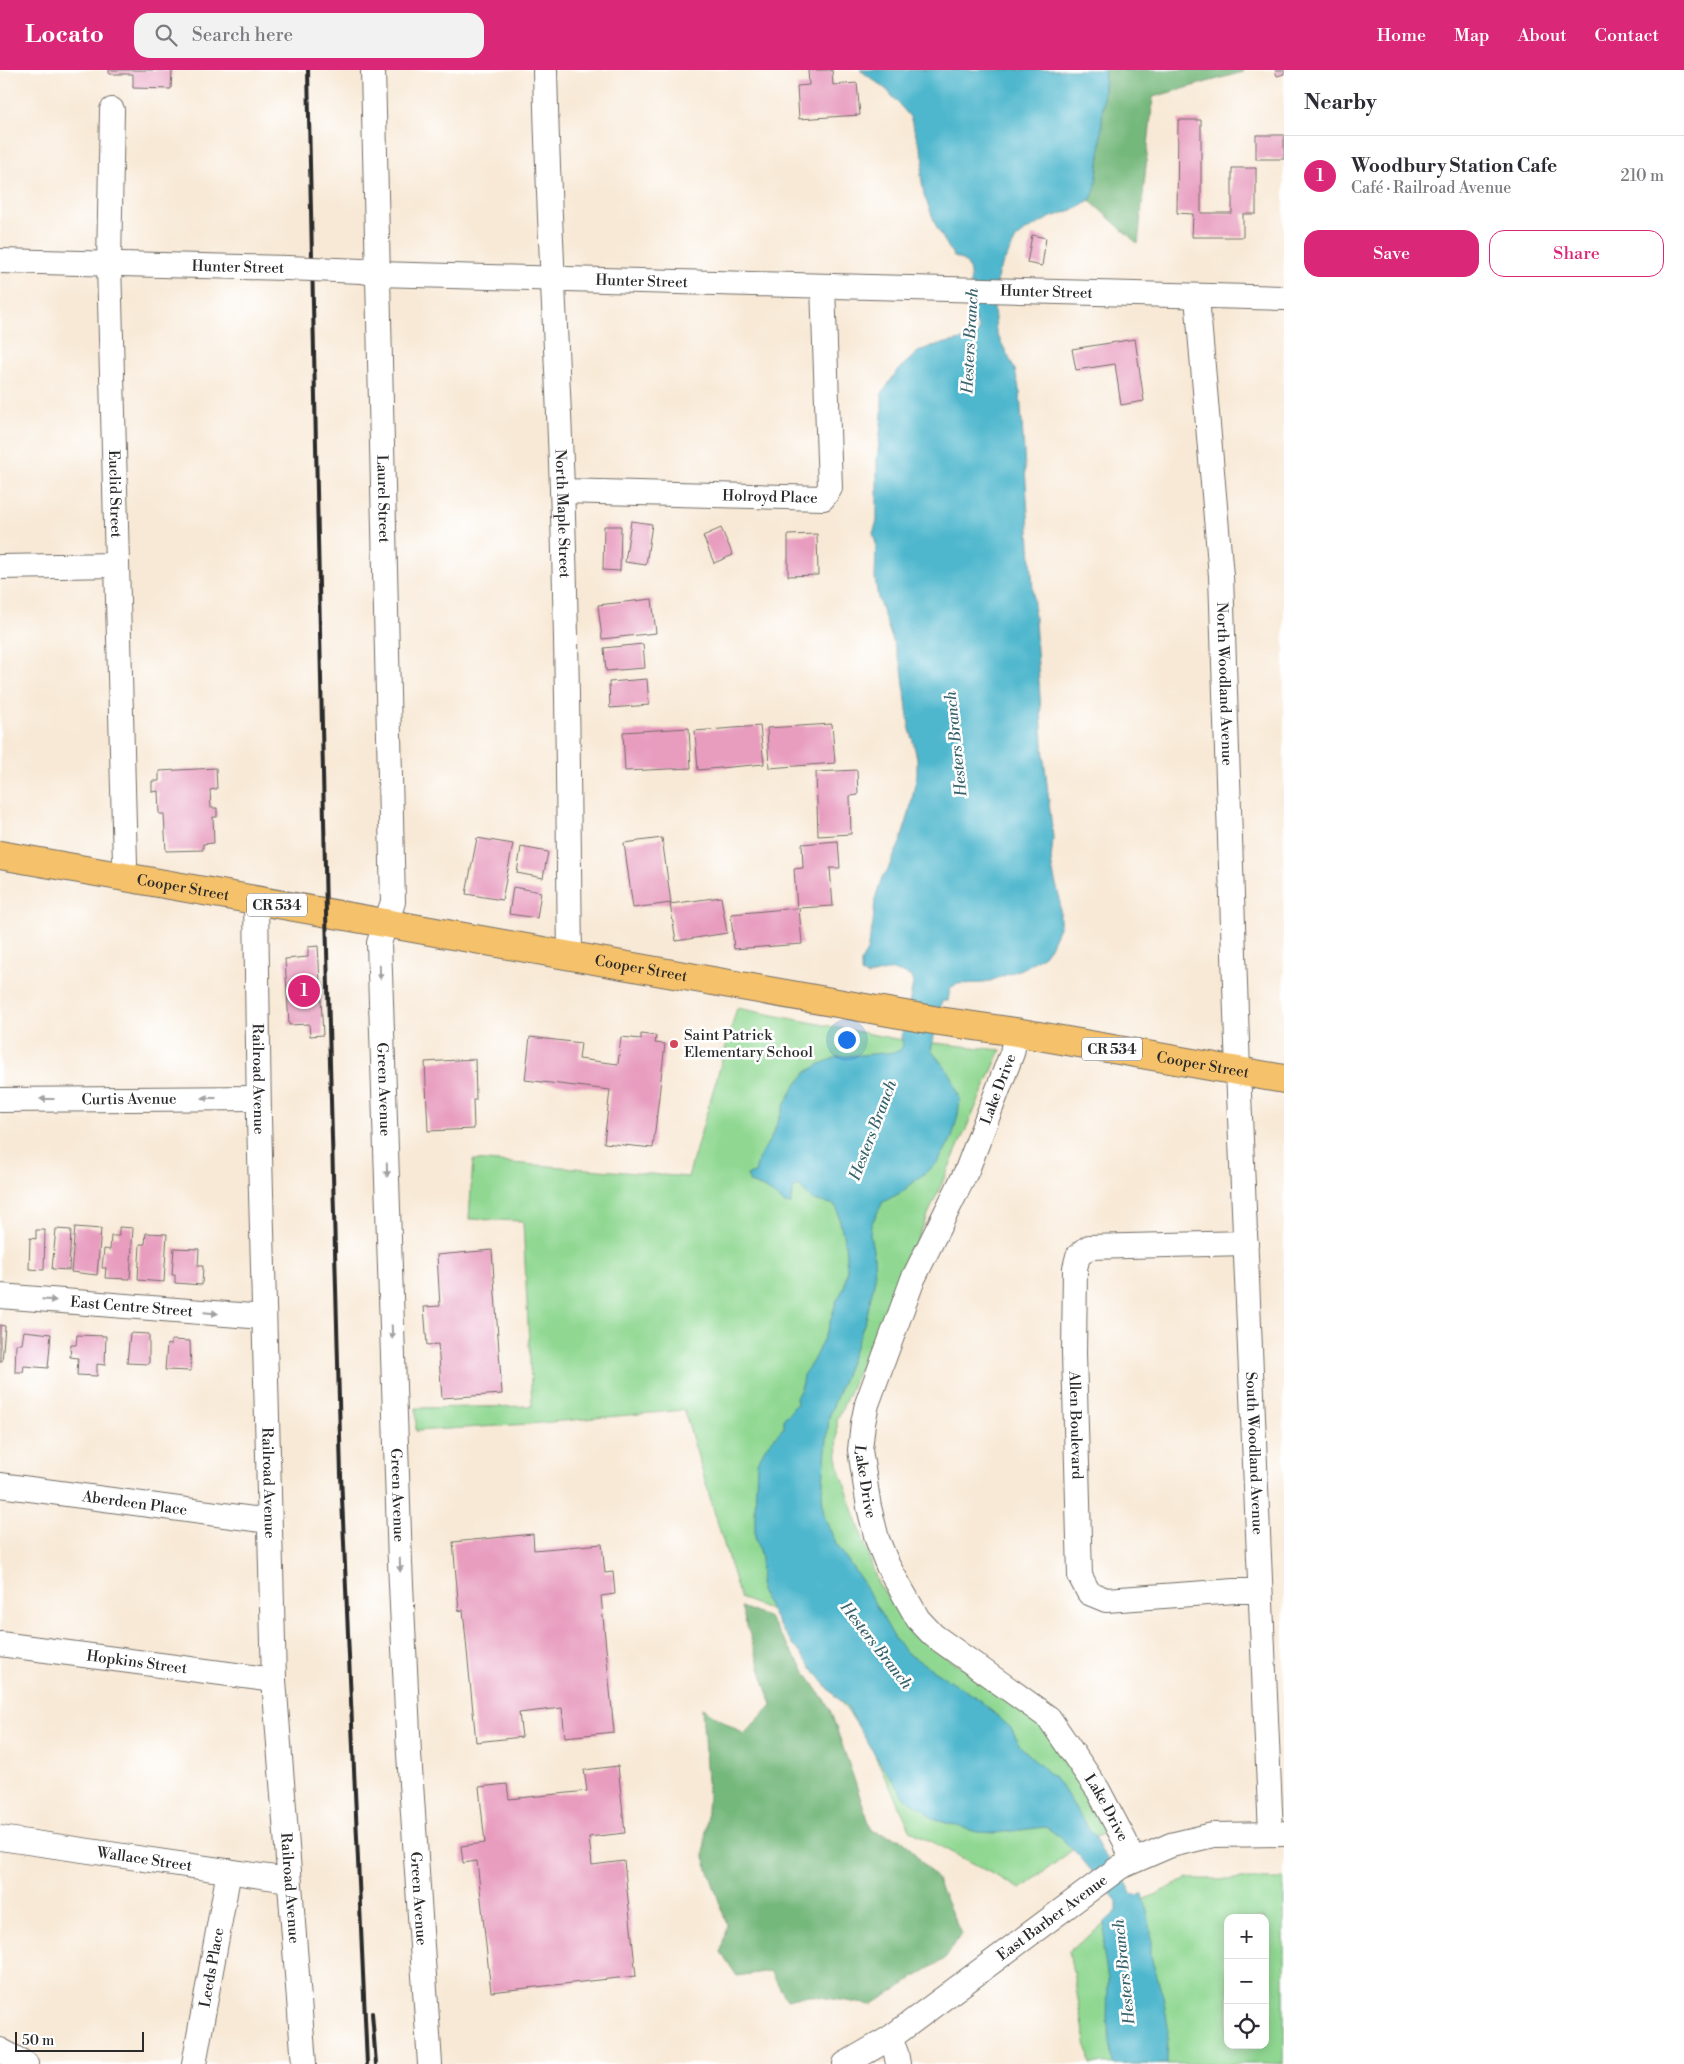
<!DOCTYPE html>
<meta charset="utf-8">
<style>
body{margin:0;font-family:"Libre Bodoni",serif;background:#f2f2f3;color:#2b2b33}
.controls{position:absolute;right:15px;bottom:15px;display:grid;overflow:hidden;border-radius:10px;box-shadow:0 2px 12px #0003}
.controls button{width:45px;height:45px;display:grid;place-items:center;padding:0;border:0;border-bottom:1px solid #e1e1e2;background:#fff;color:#2b2b33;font:25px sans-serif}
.scale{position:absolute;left:15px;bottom:12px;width:129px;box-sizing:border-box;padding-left:5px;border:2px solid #2b2b2b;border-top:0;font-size:14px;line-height:18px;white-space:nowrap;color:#2b2b2b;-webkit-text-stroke:4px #fff;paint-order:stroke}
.you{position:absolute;left:846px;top:969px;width:18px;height:18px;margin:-12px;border:4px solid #fff;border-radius:50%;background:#1a73e8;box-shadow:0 0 0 8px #1a73e833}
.badge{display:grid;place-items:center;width:32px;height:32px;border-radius:50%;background:#db2777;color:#fff;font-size:16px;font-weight:700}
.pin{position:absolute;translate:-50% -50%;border:2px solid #fff;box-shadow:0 1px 5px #0006}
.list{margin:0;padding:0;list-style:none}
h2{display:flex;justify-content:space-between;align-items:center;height:65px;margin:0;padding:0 20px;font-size:21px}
h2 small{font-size:16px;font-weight:400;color:#7c7c81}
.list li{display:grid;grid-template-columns:32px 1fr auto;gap:15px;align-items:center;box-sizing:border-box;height:80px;padding:0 20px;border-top:1px solid #e1e1e2}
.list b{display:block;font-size:19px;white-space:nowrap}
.list p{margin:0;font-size:16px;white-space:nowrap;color:#7c7c81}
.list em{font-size:16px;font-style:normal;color:#7c7c81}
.actions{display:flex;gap:10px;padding:15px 20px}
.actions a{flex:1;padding:11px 0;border:1px solid #db2777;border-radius:15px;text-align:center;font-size:18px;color:#db2777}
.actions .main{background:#db2777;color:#fff}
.icon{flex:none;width:28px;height:28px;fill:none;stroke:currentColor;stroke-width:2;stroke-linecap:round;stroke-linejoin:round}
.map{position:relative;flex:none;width:1284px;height:1994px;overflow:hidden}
header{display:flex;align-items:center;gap:30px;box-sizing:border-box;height:70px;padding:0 25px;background:#db2777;color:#fff}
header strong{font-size:24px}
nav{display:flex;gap:28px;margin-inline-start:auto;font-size:18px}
.search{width:350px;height:45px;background:#f2f2f3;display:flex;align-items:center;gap:12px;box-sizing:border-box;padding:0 18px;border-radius:15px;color:#7c7c81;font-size:19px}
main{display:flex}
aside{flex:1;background:#fff}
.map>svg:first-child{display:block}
.green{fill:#90d892;stroke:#5e825e;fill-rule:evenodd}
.forest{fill:#74b87c;stroke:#507254}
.water{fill:#4fb7cd;stroke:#3d717c}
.building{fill:#e89dbf}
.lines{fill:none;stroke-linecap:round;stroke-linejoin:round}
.minor-casing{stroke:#736e67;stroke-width:26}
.major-casing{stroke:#736e67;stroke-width:30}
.minor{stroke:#fff;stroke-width:24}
.major{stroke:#f5c16b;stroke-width:28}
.rail{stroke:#2b2b2b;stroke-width:4}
.minor-bridge-casing{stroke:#736e67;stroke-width:26;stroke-linecap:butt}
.minor-bridge{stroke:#fff;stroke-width:24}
.oneway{fill:#a0a0a0}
.poi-dot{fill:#d1495b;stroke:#fff;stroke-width:2}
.labels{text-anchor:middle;stroke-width:5;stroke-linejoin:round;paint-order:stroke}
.shield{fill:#fff;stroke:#6b6b6b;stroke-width:1}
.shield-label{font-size:14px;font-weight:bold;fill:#2b2b2b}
.street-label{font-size:15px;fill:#2b2b2b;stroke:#fff}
.poi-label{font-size:15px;fill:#2b2b2b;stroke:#fff;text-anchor:start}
.water-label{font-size:16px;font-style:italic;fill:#39636c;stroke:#fff}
</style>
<header>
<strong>Locato</strong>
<div class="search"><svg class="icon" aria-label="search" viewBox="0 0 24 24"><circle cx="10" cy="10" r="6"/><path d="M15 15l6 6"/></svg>Search here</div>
<nav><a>Home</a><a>Map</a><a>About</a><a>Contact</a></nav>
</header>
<main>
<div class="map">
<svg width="1284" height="1994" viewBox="0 0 1284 1994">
<rect width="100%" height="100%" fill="#fff"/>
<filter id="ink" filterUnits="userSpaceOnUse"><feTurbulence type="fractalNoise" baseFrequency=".02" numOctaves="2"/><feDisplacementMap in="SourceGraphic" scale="10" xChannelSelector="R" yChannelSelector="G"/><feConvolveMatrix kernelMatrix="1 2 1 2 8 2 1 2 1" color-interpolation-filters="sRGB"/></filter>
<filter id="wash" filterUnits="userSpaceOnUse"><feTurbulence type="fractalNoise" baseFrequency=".0096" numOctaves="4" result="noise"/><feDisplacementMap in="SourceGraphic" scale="20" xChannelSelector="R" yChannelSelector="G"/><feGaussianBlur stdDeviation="1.12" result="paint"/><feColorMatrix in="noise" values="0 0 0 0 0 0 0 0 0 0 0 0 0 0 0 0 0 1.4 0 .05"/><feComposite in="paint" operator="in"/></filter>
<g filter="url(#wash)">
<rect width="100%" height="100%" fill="#f8e9d6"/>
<g class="green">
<path d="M737 938 896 969 1001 980 837 1350 838 1394 878 1514 928 1576 1046 1651 1109 1761 1079 1775 1021 1819 911 1761 868 1671 852 1647 771 1540 740 1528 684 1340 529 1354 416 1361V1338L532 1336 523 1151 469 1149 473 1090 688 1107Z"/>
<path d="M1187 1809H1284V1994H1090L1069 1881 1123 1840ZM1228 1848H1265V1975H1228Z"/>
</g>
<g class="forest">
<path d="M1105 0H1242L1243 2 1153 27 1138 174 1089 130 1091 129 1100 86Z"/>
<path d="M741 1537 769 1548 829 1637 872 1761 902 1769 936 1808 961 1864 946 1888 871 1935 808 1925 787 1930 770 1901 737 1906 721 1882 727 1855 704 1787 708 1726 702 1638 744 1664 772 1635Z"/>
</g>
<path class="water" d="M860 0H1105L1100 86 1095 120 1091 129 1075 139 1049 148 1024 162 1016 169 998 203 994 238 996 262 1015 300 1020 322 1044 688 1053 767 1051 791 1054 807 1060 829V855L1050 877 1044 885 1026 897 985 913 957 914 950 918 948 931H942L931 980 951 1005 960 1029 958 1045 952 1068 938 1092 902 1122 883 1132 871 1155 870 1164 874 1185 875 1209 866 1249 829 1347 822 1424 824 1445 836 1474 862 1511 895 1569 907 1583 977 1628 1011 1658 1020 1676 1061 1715 1089 1760 1095 1766 1100 1779 1126 1812 1133 1825 1143 1824 1151 1860V1887L1163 1926 1168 1956 1167 1994H1113L1107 1948 1108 1910 1103 1878 1105 1852 1117 1841V1831L1080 1787 1060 1767 1049 1759 1045 1757 996 1763 977 1762 933 1749 922 1738 905 1728 875 1685 847 1637 833 1624 781 1559 760 1521 761 1487 755 1468V1441L757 1393 765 1378 784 1357V1347L788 1345 797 1333 796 1327 801 1319 803 1305 813 1291 828 1259 836 1232 844 1218 847 1200 845 1174 837 1138 832 1134 812 1130 799 1116 793 1119 791 1134H785L766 1119 750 1113 747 1105 755 1103 758 1090 772 1066 785 1034 795 1016 807 1002 820 994 837 987 895 982 900 980 903 975 901 967 911 925 913 913 911 907C893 897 885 901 867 906L861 903V891L867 881 873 854 875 829 882 807 887 801 900 773 909 744 917 704V688L909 655 902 598 878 528 875 509 876 474 873 463 877 451V390L882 346V324L897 301 919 281 932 276 975 267 979 261C977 253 973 246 971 238 966 220 980 192 954 187L937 158 924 125 921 105 924 89 910 47 887 20Z"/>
<g id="blocks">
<g class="building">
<path d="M109 0H172L171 19 133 18V4H109Z"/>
<path d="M808 0H832L833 15 857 13 860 45 799 49 797 16 809 15Z"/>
<path d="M1275 0H1284V4L1277 6Z"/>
<path d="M1178 50H1201V143H1232V98H1256V144H1243V167H1192L1193 144 1177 143Z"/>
<rect x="1256" y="65" width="28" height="24"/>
<path d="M1032 165 1046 168 1042 196 1027 193Z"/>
<path d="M1135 269 1144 331 1121 335 1115 294 1076 300 1072 279Z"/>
<path d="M631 451 652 454 646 495 625 492Z"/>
<path d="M604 456H621L620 501 603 500Z"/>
<path d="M721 458 733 485 714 493 703 466Z"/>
<path d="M817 464 818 505 788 506V465Z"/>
<path d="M652 529 656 563 602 569 598 535Z"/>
<path d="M643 574 645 598 606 601 604 578Z"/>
<path d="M647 609 649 635 610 638 609 612Z"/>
<path d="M832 654 835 693 769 698 767 658Z"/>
<path d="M760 656 764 694 698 700 695 661Z"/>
<path d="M689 658 691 698 625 701 623 662Z"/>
<path d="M216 698 217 719 210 720 211 738H217V747H213L214 773 203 774V780L166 781 164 744H159L158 721 152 722V711H159V701Z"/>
<path d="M857 700 858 725 850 726 851 764 818 766 816 702Z"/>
<path d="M477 768 513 774 502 830 466 824Z"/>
<path d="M662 768 671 833 633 838 624 773Z"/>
<path d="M838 771 840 798H830L833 836 799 838 802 874 734 879 731 844 797 838 794 799 803 798 802 774Z"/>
<path d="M521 777 548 782 543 808 517 803Z"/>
<path d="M513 817 541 822 537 848 509 844Z"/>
<path d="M721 827 727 863 676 871 670 834Z"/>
<path d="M318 876 323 965 310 966 309 954 289 955 285 889 308 887V877Z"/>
<path d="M641 964 656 966 655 973 665 974 653 1078 604 1073 610 1020 525 1010 530 967 581 973 579 989 618 994 621 967 641 969Z"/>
<path d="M475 989 476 1030H473L474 1059 428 1061 425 992Z"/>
<path d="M75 1157 101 1159 97 1205 71 1202Z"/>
<path d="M119 1157 133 1158 130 1209 105 1208 106 1198H102L104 1179 110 1180 111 1166H119Z"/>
<path d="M56 1159 71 1160 69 1200 52 1199Z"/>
<path d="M36 1160H45L44 1200 29 1199 30 1168 36 1169Z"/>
<path d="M146 1163 167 1164 164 1212 138 1210 140 1174H145Z"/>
<path d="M174 1178 199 1179 198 1196H203L202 1215 175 1213V1205H172Z"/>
<path d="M492 1180 502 1324 442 1328 438 1274 427 1275 424 1237 440 1236 437 1185Z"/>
<path d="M0 1255 5 1256 2 1291H0Z"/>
<path d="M24 1261 51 1264 48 1298 24 1296 23 1302H15L16 1274H22Z"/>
<path d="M130 1263 149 1264V1294L127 1293Z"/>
<path d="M77 1265 106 1266 105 1295 97 1294V1306L77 1305 78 1288 70 1287 71 1275H76Z"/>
<path d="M171 1270 190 1271 191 1301 165 1300 167 1274 171 1275Z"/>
<path d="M533 1464 534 1480 602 1474 605 1503 613 1502 615 1524 601 1526 614 1662 565 1667 562 1638 519 1643 522 1667 476 1672 463 1540 459 1541 453 1472Z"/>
<path d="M618 1696 625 1763 589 1767 592 1795 624 1791 636 1906 491 1922 477 1791 463 1793 461 1776 485 1773 479 1717 507 1714 509 1729 587 1721 584 1700Z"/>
</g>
</g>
</g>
<g filter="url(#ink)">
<use href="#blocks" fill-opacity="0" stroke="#736e67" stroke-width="1"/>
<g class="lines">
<g class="minor-casing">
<g id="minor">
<path id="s1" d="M373 0 393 832 379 873 400 1493 409 1684 430 1994"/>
<path id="s2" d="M545 0C548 140 557 279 562 419 568 575 568 731 570 887"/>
<path id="s3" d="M112 40 109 193 125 793 124 807"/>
<path id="s4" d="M0 191 287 198"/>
<path id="s5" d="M362 201 377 204 1284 228"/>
<path id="s6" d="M1197 227 1221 506 1238 1001 1271 1764"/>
<path id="s7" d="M562 421 823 428 830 418 823 216"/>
<path d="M0 497 117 495"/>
<path id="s8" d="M256 831 259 1048 274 1610 304 1994"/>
<path id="s9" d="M1016 962 1012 983 967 1100 913 1209 867 1334 863 1353 860 1380 869 1437 877 1469 888 1496 918 1549 933 1565 1049 1648 1098 1720 1125 1771 1132 1791"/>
<path id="s10" d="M0 1030 258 1028"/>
<path id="s11" d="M1246 1173 1089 1177 1078 1186 1075 1198 1074 1283 1080 1506 1089 1523 1106 1530 1235 1521H1259"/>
<path id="s12" d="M0 1226 264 1247"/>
<path id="s13" d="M0 1415 269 1451"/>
<path id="s14" d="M0 1574 274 1610"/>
<path id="s15" d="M0 1768 289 1810"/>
<path d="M890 1968 896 1983 898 1994"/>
<path d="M0 1980 26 1994"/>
<path id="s16" d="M194 1994 229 1801"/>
<path id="s17" d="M845 1994 890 1968 1120 1797 1171 1775 1213 1765 1284 1764"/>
</g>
</g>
<g class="major-casing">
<g id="major">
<path id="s18" d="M0 785 939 951 1016 962 1284 1009"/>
</g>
</g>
<use href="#minor" class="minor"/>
<use href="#major" class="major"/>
<g class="rail">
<path d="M308 0 326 843 341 1405 367 1994"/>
<path d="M372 1943 376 1994"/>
</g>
<g class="minor-bridge-casing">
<path id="minor-bridge" d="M287 198 362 201"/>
</g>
<use href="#minor-bridge" class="minor-bridge"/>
</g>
<defs><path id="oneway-solid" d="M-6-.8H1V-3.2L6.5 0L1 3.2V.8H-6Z" transform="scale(1.25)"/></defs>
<g class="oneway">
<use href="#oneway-solid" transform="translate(380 902) rotate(88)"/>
<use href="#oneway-solid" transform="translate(209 1028) rotate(180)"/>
<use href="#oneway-solid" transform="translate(47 1029) rotate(180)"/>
<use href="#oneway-solid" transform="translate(387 1100) rotate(88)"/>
<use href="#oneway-solid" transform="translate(49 1230) rotate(5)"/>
<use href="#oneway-solid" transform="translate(211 1243) rotate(5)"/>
<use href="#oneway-solid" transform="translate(392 1262) rotate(88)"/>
<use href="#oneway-solid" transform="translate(400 1495) rotate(88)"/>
</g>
</g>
<circle class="poi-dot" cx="674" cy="974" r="5"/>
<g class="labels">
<g class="shield">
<rect x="247" y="823.5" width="60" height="23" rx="4"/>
<rect x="1082" y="967.5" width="60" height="23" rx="4"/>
</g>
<g class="shield-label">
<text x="277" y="840">CR 534</text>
<text x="1112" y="984">CR 534</text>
</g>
<g class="street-label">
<text dy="5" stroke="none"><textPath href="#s4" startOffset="238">Hunter Street</textPath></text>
<text dy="5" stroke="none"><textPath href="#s5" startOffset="280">Hunter Street</textPath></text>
<text dy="5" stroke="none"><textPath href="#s5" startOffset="685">Hunter Street</textPath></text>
<text dy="5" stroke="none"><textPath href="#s3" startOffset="384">Euclid Street</textPath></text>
<text dy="5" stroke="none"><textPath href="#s7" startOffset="208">Holroyd Place</textPath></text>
<text dy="5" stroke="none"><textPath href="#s1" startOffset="429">Laurel Street</textPath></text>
<text dy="5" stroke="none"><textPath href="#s2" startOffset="444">North Maple Street</textPath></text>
<text dy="5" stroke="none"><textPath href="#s6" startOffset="388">North Woodland Avenue</textPath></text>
<text dy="5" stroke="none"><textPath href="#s18" startOffset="186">Cooper Street</textPath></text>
<text dy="5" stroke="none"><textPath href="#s18" startOffset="651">Cooper Street</textPath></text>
<text dy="5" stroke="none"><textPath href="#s18" startOffset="1221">Cooper Street</textPath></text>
<text dy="5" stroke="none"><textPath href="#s8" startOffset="178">Railroad Avenue</textPath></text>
<text dy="5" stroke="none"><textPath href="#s1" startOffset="1022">Green Avenue</textPath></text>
<text transform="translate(998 1019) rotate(-69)" y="5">Lake Drive</text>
<text dy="5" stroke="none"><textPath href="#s10" startOffset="129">Curtis Avenue</textPath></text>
<text dy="5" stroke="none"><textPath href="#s12" startOffset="132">East Centre Street</textPath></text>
<text dy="5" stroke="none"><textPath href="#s11" startOffset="341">Allen Boulevard</textPath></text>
<text dy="5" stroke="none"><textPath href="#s6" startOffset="1158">South Woodland Avenue</textPath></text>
<text dy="5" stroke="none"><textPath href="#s9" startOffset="480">Lake Drive</textPath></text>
<text dy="5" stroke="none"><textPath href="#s8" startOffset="582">Railroad Avenue</textPath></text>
<text dy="5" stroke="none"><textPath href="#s1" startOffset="1428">Green Avenue</textPath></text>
<text dy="5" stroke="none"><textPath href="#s13" startOffset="136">Aberdeen Place</textPath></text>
<text dy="5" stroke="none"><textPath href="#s14" startOffset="138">Hopkins Street</textPath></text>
<text dy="5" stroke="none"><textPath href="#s9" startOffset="900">Lake Drive</textPath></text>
<text dy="5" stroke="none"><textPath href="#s15" startOffset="146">Wallace Street</textPath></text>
<text dy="5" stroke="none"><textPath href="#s8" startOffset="988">Railroad Avenue</textPath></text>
<text dy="5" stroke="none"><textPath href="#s1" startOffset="1832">Green Avenue</textPath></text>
<text dy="5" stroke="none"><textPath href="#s17" startOffset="254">East Barber Avenue</textPath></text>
<text dy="5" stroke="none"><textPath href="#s16" startOffset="98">Leeds Place</textPath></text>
</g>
<g class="poi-label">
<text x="684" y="970">Saint Patrick<tspan x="684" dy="17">Elementary School</tspan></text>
</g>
<g class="water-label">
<text transform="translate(969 271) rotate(-87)" y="6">Hesters Branch</text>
<text transform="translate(955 674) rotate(-96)" y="6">Hesters Branch</text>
<text transform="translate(872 1060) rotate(-69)" y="6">Hesters Branch</text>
<text transform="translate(877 1575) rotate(52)" y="6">Hesters Branch</text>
<text transform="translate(1123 1902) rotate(-96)" y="6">Hesters Branch</text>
</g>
</g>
</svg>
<div class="controls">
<button>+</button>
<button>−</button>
<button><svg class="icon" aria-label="locate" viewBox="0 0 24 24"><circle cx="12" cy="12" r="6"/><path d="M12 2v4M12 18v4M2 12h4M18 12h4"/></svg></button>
</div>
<div class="scale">50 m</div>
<div class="you"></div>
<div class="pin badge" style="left:304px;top:921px">1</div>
</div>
<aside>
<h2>Nearby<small></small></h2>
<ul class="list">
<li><span class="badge">1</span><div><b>Woodbury Station Cafe</b><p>Café · Railroad Avenue</p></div><em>210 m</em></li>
</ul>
<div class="actions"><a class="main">Save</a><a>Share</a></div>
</aside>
</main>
